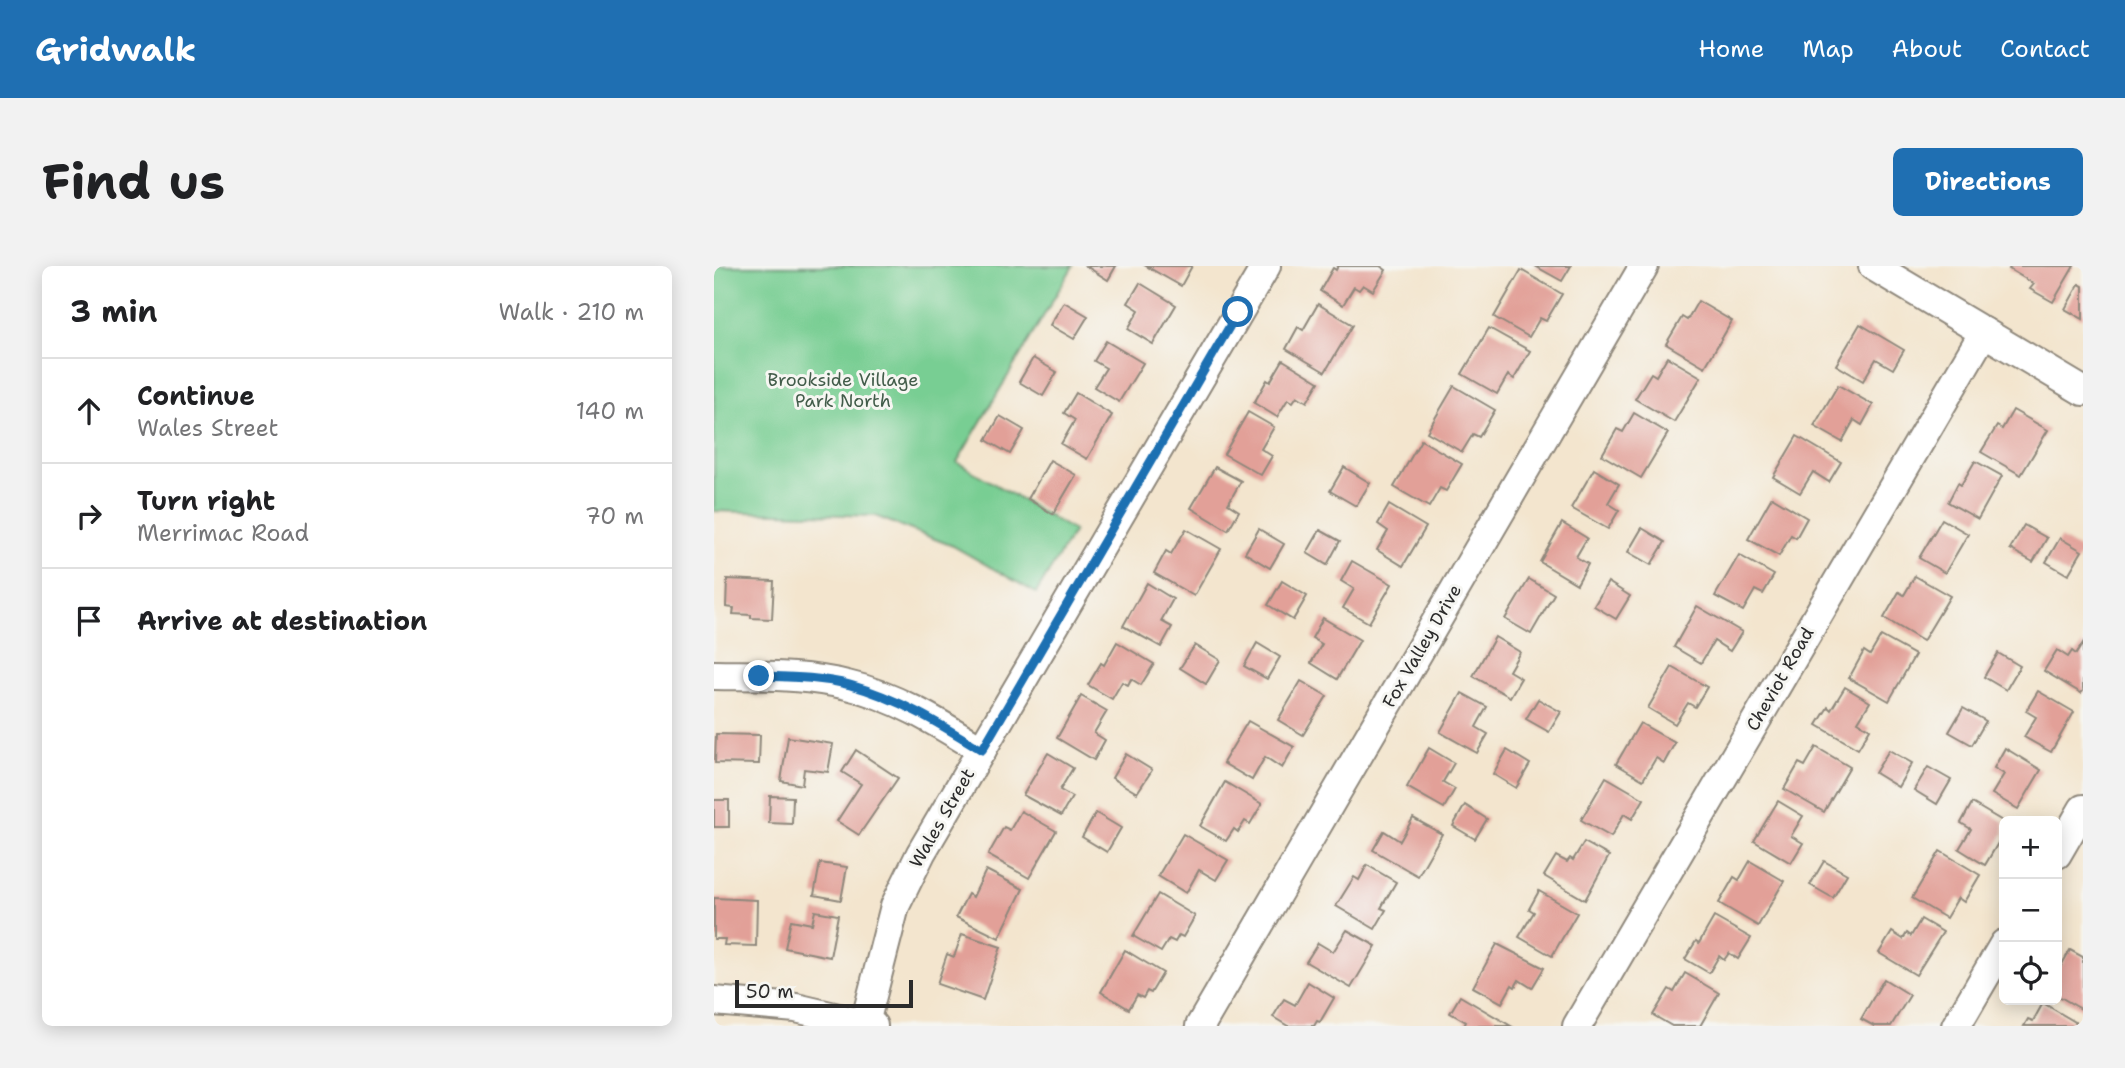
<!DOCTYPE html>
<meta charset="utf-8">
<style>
body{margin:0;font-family:"Shantell Sans",sans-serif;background:#f2f2f2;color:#202124}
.controls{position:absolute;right:21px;bottom:21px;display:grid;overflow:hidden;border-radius:10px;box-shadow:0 4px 18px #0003}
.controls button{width:63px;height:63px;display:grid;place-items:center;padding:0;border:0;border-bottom:2px solid #e0e0e0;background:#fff;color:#202124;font:35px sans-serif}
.scale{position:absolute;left:21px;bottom:18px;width:178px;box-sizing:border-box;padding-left:7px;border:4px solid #2b2b2b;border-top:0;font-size:19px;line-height:24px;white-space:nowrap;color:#2b2b2b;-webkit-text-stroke:5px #f6f6f2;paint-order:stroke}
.stop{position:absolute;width:21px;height:21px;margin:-16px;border:5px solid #1f6fb2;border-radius:50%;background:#fff}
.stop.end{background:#1f6fb2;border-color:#fff;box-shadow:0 2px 7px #0008}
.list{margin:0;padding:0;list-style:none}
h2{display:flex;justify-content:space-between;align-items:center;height:91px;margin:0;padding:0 28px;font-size:30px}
h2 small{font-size:23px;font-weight:400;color:#757577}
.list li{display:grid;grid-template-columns:46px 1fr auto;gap:21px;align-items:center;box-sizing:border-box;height:105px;padding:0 28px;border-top:2px solid #e0e0e0}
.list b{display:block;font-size:26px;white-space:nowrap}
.list p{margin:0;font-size:23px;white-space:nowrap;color:#757577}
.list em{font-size:23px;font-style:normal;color:#757577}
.icon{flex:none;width:38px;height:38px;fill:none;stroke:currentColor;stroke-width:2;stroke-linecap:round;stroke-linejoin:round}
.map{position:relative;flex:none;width:1369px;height:760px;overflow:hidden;border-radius:10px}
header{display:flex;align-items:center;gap:42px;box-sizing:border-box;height:98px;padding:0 35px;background:#1f6fb2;color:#fff}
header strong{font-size:33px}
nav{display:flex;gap:38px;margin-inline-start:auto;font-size:24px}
.intro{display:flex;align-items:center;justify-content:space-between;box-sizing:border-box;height:168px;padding:0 42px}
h1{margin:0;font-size:49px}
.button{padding:18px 32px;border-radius:10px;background:#1f6fb2;color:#fff;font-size:24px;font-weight:700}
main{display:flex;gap:42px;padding:0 42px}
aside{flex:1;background:#fff;border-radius:10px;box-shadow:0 4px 18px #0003}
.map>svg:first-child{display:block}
.green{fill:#78ce93;stroke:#527c5f;stroke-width:2}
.building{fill:#e2a098}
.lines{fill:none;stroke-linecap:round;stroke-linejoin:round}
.minor-casing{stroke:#8f887c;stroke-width:32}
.minor{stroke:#fff;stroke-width:28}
.route{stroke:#1f6fb2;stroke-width:9}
.labels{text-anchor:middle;stroke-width:6;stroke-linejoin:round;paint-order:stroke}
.park-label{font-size:18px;fill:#425c4a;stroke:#f6f6f2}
.street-label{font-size:18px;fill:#2b2b2b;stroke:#f6f6f2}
</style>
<header>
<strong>Gridwalk</strong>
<nav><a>Home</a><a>Map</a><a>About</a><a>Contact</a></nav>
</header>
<div class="intro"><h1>Find us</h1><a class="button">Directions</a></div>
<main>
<aside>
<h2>3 min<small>Walk · 210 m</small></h2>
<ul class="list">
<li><svg class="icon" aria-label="ahead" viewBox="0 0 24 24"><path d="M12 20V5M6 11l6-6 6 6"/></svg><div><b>Continue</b><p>Wales Street</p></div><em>140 m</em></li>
<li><svg class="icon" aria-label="right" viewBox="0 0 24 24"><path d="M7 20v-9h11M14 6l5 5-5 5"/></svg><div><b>Turn right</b><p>Merrimac Road</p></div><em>70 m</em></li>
<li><svg class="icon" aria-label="arrive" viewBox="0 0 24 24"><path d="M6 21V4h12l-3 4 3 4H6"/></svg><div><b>Arrive at destination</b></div></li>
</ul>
</aside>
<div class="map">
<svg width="1369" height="760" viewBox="0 0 1369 760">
<rect width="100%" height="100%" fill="#f6f6f2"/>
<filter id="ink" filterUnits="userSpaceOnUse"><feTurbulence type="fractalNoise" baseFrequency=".0143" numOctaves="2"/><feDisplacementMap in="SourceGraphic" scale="14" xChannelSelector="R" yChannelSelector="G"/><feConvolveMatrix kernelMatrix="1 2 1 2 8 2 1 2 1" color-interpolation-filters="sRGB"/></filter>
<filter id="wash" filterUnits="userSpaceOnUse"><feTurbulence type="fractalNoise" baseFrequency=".00686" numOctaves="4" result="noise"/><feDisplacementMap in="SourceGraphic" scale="28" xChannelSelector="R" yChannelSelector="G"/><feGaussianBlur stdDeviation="1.57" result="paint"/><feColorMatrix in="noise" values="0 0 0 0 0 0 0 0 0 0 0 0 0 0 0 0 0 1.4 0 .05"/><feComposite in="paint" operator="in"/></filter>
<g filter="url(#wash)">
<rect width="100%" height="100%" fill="#f3e5ce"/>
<path class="green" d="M0 0H359L243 196 360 265 322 327 239 280 161 250 0 245Z"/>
<g id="blocks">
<g class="building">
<path d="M372 0H402L394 14Z"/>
<path d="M432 0H478L467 20Z"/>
<path d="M624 0H666L672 4 659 25 649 19 645 24 640 21 629 39 606 25 619 2 622 4Z"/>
<path d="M821 0H857L848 15Z"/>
<path d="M1297 0H1360L1339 36 1316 23 1320 18 1295 3Z"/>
<path d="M807 4 848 28 832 55 826 52 815 71 780 51Z"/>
<path d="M426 17 462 39 439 78 414 63 425 44 414 37Z"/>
<path d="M1365 18 1369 20V53L1351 43Z"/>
<path d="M984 35 1018 55 991 101 952 78 968 51 973 54Z"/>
<path d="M350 36 374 50 360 73 336 59Z"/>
<path d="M604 38 639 59 611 106 572 83 584 61 589 64Z"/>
<path d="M1146 58 1190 84 1179 103 1162 93 1149 115 1122 99Z"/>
<path d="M775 62 816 85 800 113 794 109 783 128 748 108Z"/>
<path d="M392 75 429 97 405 136 380 121 392 102 380 95Z"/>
<path d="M953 91 987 111 960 156 921 133 937 107 942 110Z"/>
<path d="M319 92 343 106 329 130 305 116Z"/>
<path d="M569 94 605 116 593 136 583 130 579 136 574 133 563 151 540 137 553 114 556 116Z"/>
<path d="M1124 119 1159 139 1148 159 1140 154 1128 176 1100 160Z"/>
<path d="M740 120 781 144 765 171 759 168 748 186 713 166Z"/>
<path d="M362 127 398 149 373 193 347 178 361 154 350 147Z"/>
<path d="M1299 144 1334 164 1307 209 1267 186 1283 160 1288 163Z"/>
<path d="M534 146 560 161 547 183 558 190 547 209 510 188Z"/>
<path d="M920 147 954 167 927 212 888 189 903 163 909 166Z"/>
<path d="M286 150 310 164 296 188 272 174Z"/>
<path d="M1083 170 1127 196 1115 216 1099 206 1086 227 1059 211Z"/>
<path d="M707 174 748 198 732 225 726 222 715 241 680 221Z"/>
<path d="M336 194 362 209 339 248 314 233Z"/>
<path d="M1261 195 1288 210 1264 253 1234 236 1244 217 1247 219Z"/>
<path d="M501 201 527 215 514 238 525 245 514 264 477 242Z"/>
<path d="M630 201 656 217 642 240 616 225Z"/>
<path d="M880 203 905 218 894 237 905 244 894 263 857 242Z"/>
<path d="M1058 231 1093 252 1082 272 1077 269 1065 290 1034 273Z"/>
<path d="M675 239 712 261 689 300 663 284 674 265 664 258Z"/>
<path d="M1228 253 1254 268 1231 307 1205 292Z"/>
<path d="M848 257 873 272 862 291 874 298 863 318 826 296Z"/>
<path d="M1310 259 1333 272 1319 296 1296 283Z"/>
<path d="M928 262 951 276 937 299 914 286Z"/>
<path d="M472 263 507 283 480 330 440 307 452 285 457 288Z"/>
<path d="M545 263 570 278 556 302 531 287Z"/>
<path d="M606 264 626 275 613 299 593 287Z"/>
<path d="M1346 272 1368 285 1354 309 1332 296Z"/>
<path d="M1025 289 1060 309 1049 328 1041 324 1029 345 1001 330Z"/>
<path d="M638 295 678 318 655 357 629 342 640 323 627 315Z"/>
<path d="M1201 310 1236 330 1209 375 1170 352 1185 326 1190 329Z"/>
<path d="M13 313 60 315 58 353 37 352V349L19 348 20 342 12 341Z"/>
<path d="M815 313 840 328 817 368 791 353Z"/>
<path d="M568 315 593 330 579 354 554 339Z"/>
<path d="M894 316 916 330 902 353 880 340Z"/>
<path d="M433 317 459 333 447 355 458 361 447 381 409 360Z"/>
<path d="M983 340 1028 366 1016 385 1000 375 987 397 960 381Z"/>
<path d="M609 352 646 374 623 413 597 397 608 378 598 372Z"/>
<path d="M1167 370 1201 389 1175 435 1135 412 1150 385 1156 389Z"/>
<path d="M781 371 806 386 795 405 807 412 796 431 759 410Z"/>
<path d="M403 376 440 398 427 419 417 413 414 419 408 416 398 433 374 419 387 397 390 399Z"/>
<path d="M543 377 566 391 553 413 530 400Z"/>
<path d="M1369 377V425L1367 427 1330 405 1343 384 1354 391 1358 385 1362 388Z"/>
<path d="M481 379 506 394 492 418 466 402Z"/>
<path d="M1284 387 1306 400 1292 424 1270 411Z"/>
<path d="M958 401 993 421 981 441 974 437 961 458 934 442Z"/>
<path d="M587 415 613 430 589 469 564 454Z"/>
<path d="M1131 421 1156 436 1144 456 1156 463 1144 483 1103 459 1114 441 1117 444Z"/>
<path d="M1324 425 1360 446 1337 486 1310 471 1322 451 1312 445Z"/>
<path d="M748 427 773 441 762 461 774 468 763 487 726 466Z"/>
<path d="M367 430 393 445 380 467 391 474 380 494 343 472Z"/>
<path d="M824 433 847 446 835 466 812 453Z"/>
<path d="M1249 442 1272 455 1258 479 1235 466Z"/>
<path d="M534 455 580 481 568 502 551 491 538 514 509 497Z"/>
<path d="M926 457 961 477 950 497 942 492 929 514 902 498Z"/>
<path d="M2 468 46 469 45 498 1 497Z"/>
<path d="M74 471 119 478 114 506 90 503 88 519 67 515Z"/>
<path d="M1102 481 1136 501 1110 546 1070 523 1085 497 1091 500Z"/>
<path d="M715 482 740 497 729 516 741 523 730 542 693 521Z"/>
<path d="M1291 482 1327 504 1304 543 1278 528 1290 508 1280 502Z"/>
<path d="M142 484 184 512 145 569 123 555 147 518 128 506Z"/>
<path d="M793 484 816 498 802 522 779 508Z"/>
<path d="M1175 484 1198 497 1184 521 1161 507Z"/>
<path d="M334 487 359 502 346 524 358 531 347 550 309 529Z"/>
<path d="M412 488 438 504 423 527 398 512Z"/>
<path d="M1214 501 1237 514 1223 538 1200 524Z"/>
<path d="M892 511 930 533 918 553 910 548 897 571 867 554Z"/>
<path d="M511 516 548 538 536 558 531 555 524 566 520 563 512 575 486 560Z"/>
<path d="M56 530 79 531 78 558 55 557Z"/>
<rect x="0" y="534" width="15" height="27"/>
<path d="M1064 535 1089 550 1077 570 1089 577 1077 597 1040 575Z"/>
<path d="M1258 537 1290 556V567L1271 599 1245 583 1257 563 1247 557Z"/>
<path d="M751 539 773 553 761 573 739 560Z"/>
<path d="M307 545 342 565 315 612 274 589 290 561 296 564Z"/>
<path d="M382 547 407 562 393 586 368 571Z"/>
<path d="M699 552 728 568 704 610 659 584 670 565 686 575Z"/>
<path d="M469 568 514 594 502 614 485 604 472 627 444 610Z"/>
<path d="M870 576 895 590 871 634 830 610 842 590 853 596 856 592 859 594Z"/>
<path d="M1226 585 1266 609 1250 636 1244 632 1232 652 1198 632Z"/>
<path d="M1036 595 1070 615 1044 660 1005 637 1020 611 1025 614Z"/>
<path d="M1110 595 1133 608 1119 632 1096 619Z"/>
<path d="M106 597 133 601 127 634 100 629Z"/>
<path d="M653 599 682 616 667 642 672 644 661 663 622 640 640 611 645 614Z"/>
<path d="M272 604 309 623 285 672 242 651 254 628 259 631Z"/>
<path d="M825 625 863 647 838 690 805 671 820 646 815 643Z"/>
<path d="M444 628 481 650 469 671 465 669 461 676 455 673 447 686 419 670Z"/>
<path d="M0 632 43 634 42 680 10 679 11 673H0Z"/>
<path d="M101 645 124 649 116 691 71 682 77 654 98 658Z"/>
<path d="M1000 651 1037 672 1024 693 1015 687 1010 694 1005 690 995 707 971 693 982 675 985 677Z"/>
<path d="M1207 653 1229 666 1202 709 1165 687 1178 666 1189 673 1193 667 1197 670Z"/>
<path d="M633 664 662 680 637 722 592 696 604 677 619 686Z"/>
<path d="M248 668 287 681 269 734 223 718 233 688 240 691Z"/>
<path d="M783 678 830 702 818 722 805 714 801 721 798 719 788 737 759 721Z"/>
<path d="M411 684 449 707 437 727 433 725 429 732 423 729 415 743 387 726Z"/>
<path d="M1356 684 1369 691V740L1367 743 1343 729V707Z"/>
<path d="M971 707 1005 727 986 760H958L939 749 955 723 960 726Z"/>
<path d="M1170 713 1196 729 1177 760H1160L1147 753Z"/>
<path d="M594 716 620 732 606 756 603 755 600 760H574L559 751 570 733 581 739Z"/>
<path d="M746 730 797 760H750L752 756 736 747Z"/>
<path d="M1329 737 1368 760H1310L1314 753 1319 755Z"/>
</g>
</g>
</g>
<g filter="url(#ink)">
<use href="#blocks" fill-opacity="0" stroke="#8f887c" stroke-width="2"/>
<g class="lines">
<g class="minor-casing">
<g id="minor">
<path d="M1159 0 1369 125"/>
<path d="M0 409C45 410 90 408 133 419 182 430 226 458 268 484"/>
<path d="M1343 588 1369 543"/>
<path d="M0 735 82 742 159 760"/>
<path d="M151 757 181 640 207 587 552 0"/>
<path d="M486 760 930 0"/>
<path d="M863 760 1270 66"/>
<path d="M1242 760 1290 678"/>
</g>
</g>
<use href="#minor" class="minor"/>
</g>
</g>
<g class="lines" filter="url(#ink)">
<path class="route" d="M45 410C75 411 106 411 136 419 184 432 226 458 268 484L524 46"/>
</g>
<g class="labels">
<g class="park-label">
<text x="129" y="120">Brookside Village<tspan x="129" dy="21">Park North</tspan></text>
</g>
<g class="street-label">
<text transform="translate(708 380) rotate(-60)" y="6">Fox Valley Drive</text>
<text transform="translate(1066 413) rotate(-60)" y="6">Cheviot Road</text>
<text transform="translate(228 552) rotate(-60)" y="6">Wales Street</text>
</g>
</g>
</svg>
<div class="controls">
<button>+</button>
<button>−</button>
<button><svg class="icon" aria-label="locate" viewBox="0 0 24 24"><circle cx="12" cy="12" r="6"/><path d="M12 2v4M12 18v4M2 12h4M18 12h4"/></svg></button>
</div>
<div class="scale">50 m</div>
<div class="stop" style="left:524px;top:46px"></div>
<div class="stop end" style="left:45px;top:410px"></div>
</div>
</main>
